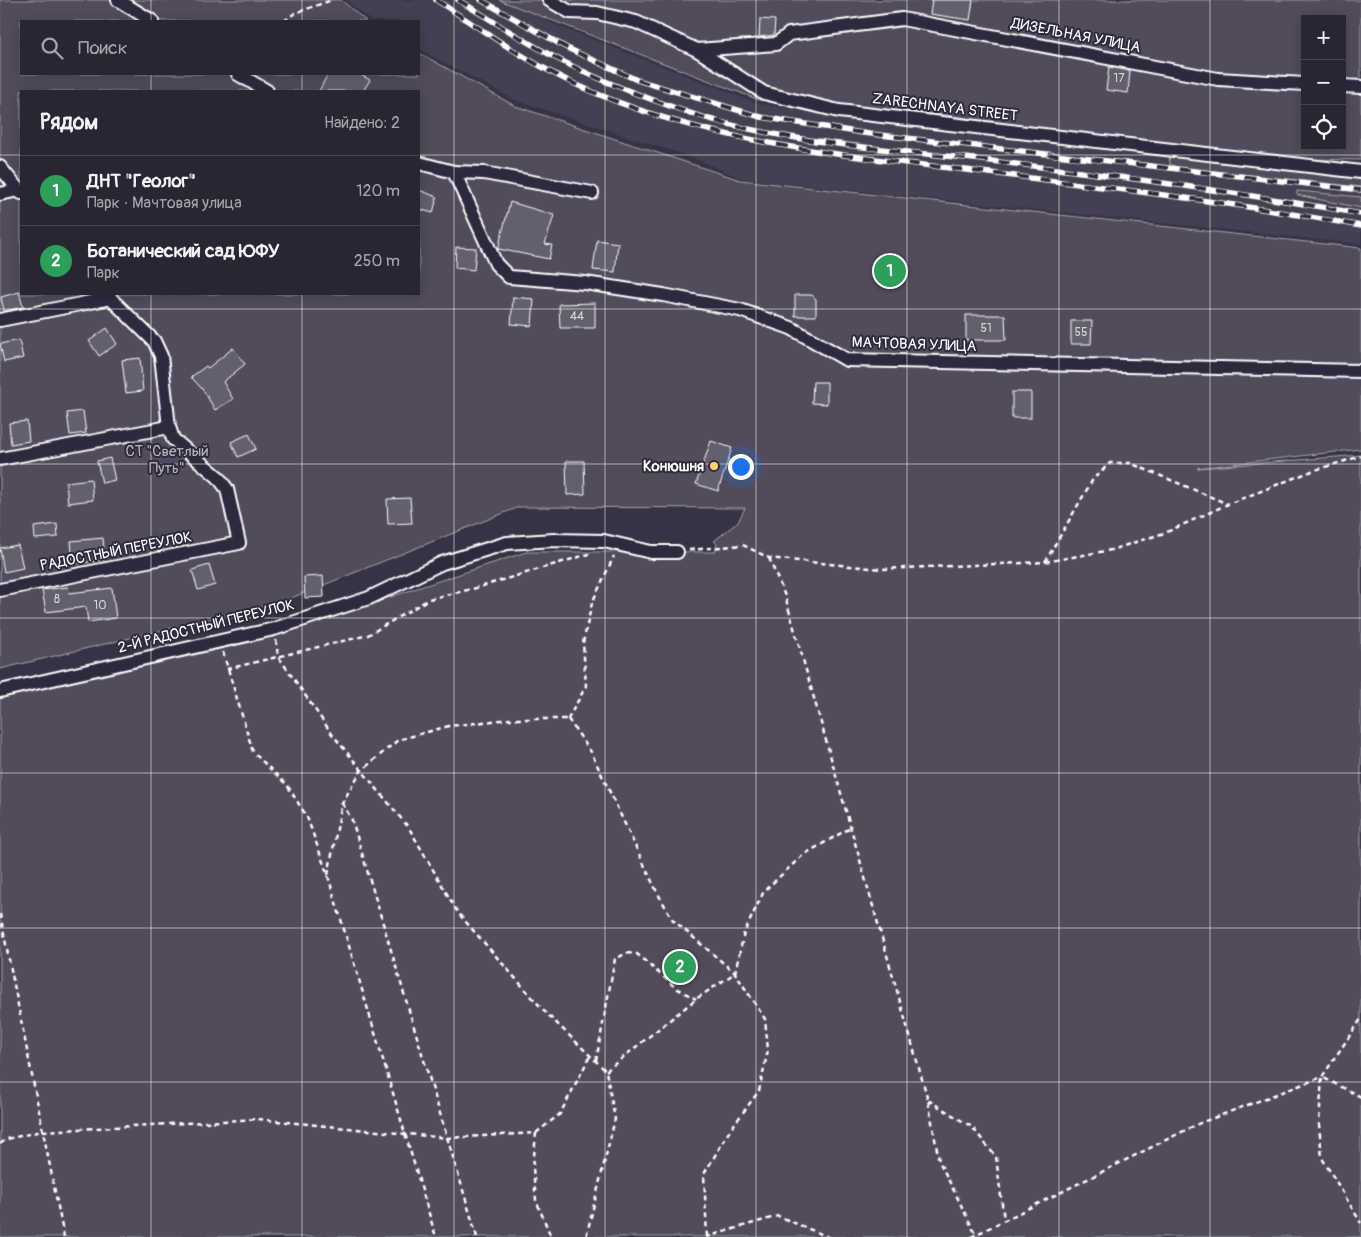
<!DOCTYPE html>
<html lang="ru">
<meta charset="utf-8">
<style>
body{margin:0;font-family:Pangolin,sans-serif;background:#353240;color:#f1f3f6}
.controls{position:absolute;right:15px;top:15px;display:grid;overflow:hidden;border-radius:0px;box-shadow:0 2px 12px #0003}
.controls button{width:45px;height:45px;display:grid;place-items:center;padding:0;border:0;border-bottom:1px solid #45434f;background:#292634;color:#f1f3f6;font:25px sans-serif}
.you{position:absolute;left:740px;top:466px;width:18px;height:18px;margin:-12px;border:4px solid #fff;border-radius:50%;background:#1a73e8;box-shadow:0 0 0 8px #1a73e833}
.badge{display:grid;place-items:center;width:32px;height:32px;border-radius:50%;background:#bca0f2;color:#fff;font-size:16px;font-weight:700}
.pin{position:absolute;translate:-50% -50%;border:2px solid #fff;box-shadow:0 1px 5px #0006}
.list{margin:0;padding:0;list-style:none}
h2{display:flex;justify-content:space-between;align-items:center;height:65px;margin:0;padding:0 20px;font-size:21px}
h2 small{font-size:16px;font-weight:400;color:#a5a5ac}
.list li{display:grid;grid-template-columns:32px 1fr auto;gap:15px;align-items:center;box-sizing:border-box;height:70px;padding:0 20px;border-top:1px solid #45434f}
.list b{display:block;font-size:19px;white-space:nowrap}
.list p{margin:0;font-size:16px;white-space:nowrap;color:#a5a5ac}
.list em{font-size:16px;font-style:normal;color:#a5a5ac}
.icon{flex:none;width:28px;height:28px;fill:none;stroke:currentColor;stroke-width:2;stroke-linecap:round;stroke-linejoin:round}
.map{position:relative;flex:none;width:1361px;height:1237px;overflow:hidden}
.search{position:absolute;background:#292634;box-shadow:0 2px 12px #0003;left:20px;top:20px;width:400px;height:55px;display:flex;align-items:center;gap:12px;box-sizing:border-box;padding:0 18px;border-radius:0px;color:#a5a5ac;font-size:19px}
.panel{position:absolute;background:#292634;box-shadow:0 2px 12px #0003;left:20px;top:90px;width:400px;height:205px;border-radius:0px}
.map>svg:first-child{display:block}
.built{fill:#444051}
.green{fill:#514c5c;stroke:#a8a6ae;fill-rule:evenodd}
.building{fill:#635f6d;stroke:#fff}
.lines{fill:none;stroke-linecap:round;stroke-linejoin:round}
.minor-casing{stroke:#fff;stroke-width:16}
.path{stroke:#fff;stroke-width:2.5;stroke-dasharray:5 4;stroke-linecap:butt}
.minor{stroke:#2f2a3d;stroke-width:12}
.rail-casing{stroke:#fff;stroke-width:5.5}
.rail{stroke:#2f2a3d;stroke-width:4;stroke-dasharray:11;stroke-linecap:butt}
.grid{fill:none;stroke:#fff;stroke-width:1;stroke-opacity:0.55}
.poi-dot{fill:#ffd166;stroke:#2f2a3d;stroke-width:2}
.labels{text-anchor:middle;stroke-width:4;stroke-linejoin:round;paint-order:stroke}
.number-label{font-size:12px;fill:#d8d7da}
.street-label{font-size:15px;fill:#fff;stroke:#2f2a3d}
.park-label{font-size:15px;fill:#b9b7be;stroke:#2f2a3d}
.poi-label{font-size:15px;font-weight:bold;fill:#fff;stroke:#2f2a3d;text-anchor:end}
</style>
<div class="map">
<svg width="1361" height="1237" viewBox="0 0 1361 1237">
<rect width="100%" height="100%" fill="#373345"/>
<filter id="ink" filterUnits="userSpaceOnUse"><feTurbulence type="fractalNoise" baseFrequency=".02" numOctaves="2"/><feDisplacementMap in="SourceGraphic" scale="10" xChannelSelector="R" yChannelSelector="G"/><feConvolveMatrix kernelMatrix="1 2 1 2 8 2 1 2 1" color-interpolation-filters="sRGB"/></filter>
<g filter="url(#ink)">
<path class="built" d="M346 0H505L558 26 757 103 864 122 944 118 1253 163 1361 165V244L743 179 691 157 515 100 419 49V21H371Z"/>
<g class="green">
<path d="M0 0H341L366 21H21V74H419V53L515 106 740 180 1361 248V449L1197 468 1361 455V1237H0V697L288 631 526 552H715L717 544 714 541 738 522 745 508 519 507 281 602 0 669ZM21 91H419V294H21Z"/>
<path d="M499 0H1361V160L1253 158 946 115 759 100ZM1305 19H1342V146H1305Z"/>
<path d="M1169 155 1361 174V187L1177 167 1170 164Z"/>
<path d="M1297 191 1361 197V208L1297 195Z"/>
</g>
<g class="building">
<path d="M932 0H973L970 20 930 14Z"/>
<path d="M760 19 775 20 774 35 759 37Z"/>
<path d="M1109 67 1130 71 1128 93 1106 90Z"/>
<path d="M328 74H359L370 80 363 91H319Z"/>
<path d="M419 190 437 197 433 213 419 209Z"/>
<path d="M510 202 554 215 545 244 552 245 549 259 498 249Z"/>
<path d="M597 240 618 243 615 272 593 270Z"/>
<path d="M456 247 476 248 474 270 455 268Z"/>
<path d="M19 292 23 307 4 311 1 297Z"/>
<path d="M795 295H812L816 299V316H795Z"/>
<path d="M513 297 534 299 532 326 511 324Z"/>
<path d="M595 303V328H560L559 304Z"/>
<path d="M966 315H1005L1006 340H966Z"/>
<path d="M1071 321H1092L1091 344H1071Z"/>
<path d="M107 328 117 344 99 356 89 341Z"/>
<path d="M19 340 23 358 4 362 0 344Z"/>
<path d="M233 348 245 364 223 382 233 399 215 410 204 391 191 377 206 366 208 368Z"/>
<path d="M140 358 143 391 126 393 122 360Z"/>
<path d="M813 382H827V404L812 403Z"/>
<rect x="1012" y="392" width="19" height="26"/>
<path d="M83 411 86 433 70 435 67 413Z"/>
<path d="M27 421 29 441 11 444 9 423Z"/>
<path d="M249 434 256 449 238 457 231 442Z"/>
<path d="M711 441 732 448 718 491 696 484Z"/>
<path d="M110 458 115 480 102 483 97 461Z"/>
<path d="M566 461H584L585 494 567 495Z"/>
<path d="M91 479 93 500 68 503 66 482Z"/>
<path d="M410 498 412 523 388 524 387 499Z"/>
<path d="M57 524 58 537 35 539 34 527Z"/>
<path d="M103 538 105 560 73 564 71 541Z"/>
<path d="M18 545 23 568 4 572 0 548Z"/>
<path d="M209 565 215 585 198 590 192 570Z"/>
<path d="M323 576 324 597 305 598 304 577Z"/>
<path d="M68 587 69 593 112 588 116 618 88 622 86 607 46 612 42 590Z"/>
</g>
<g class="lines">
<g class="minor-casing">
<g id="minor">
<path d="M118 0 152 21"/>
<path d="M549 0 570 12 597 13 636 22 697 50 764 93 839 111 1361 172"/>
<path d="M697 50 776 44 789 34 902 19 1218 79 1305 84"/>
<path d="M238 74 267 91"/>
<path d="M1342 86 1361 87"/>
<path d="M419 163 454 172 484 173 592 193"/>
<path d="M0 167 21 193"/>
<path d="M454 172 496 264 509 277 585 283 663 295 740 310 791 328 847 360 1361 371"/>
<path d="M0 194 19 190"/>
<path d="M0 320 111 298"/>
<path d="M0 459 169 427"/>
<path d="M0 590 239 543 227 489 218 477 173 439 169 427 161 356 154 341 106 294"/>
<path d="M0 691 274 629 369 598 442 563 507 543 554 540 604 541 651 552H677"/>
</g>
</g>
<g class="path">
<path d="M284 21 295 13 332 0"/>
<path d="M689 550 743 545 769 558 881 569 1045 562 1111 550 1167 532 1228 504 1312 471 1361 456"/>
<path d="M769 558 785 596 928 1100 939 1161 977 1237"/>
<path d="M1045 562 1093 479 1110 463H1130L1228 504"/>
<path d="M276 640 278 656 332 734 409 828 458 913 546 1013 606 1071 615 1119 586 1237"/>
<path d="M223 652 253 752 287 785 307 817 328 876 436 1237"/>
<path d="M227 669 368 635 429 599 476 588 589 554"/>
<path d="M568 719 591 752 657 892 673 920 735 973 765 1019 768 1050 759 1091 730 1130 704 1174 707 1237"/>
<path d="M568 719 586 686 583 643 592 603 614 556"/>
<path d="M342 803 352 820 477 1237"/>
<path d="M328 875 342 803 361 771 398 740 449 726 510 719H568"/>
<path d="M0 914 64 1237"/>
<path d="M596 1061 615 959 627 953 637 954 676 988 696 999"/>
<path d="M606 1071 696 999 735 973 744 933 764 891 803 855 850 828"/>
<path d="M1361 1097 1322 1077 1319 1124 1322 1158 1361 1223"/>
<path d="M928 1100 972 1127 996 1157 1004 1220"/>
<path d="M536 1133 533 1168 536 1200 551 1237"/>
<path d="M0 1144 7 1139 42 1131 257 1119 447 1138 536 1133 560 1114 590 1056"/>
<path d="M706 1237 778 1216 828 1237"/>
<path d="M971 1237 1200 1123 1322 1077 1361 1019"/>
</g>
<use href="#minor" class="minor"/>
<g class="rail-casing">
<g id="rail">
<path d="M436 0C481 29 527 62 577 85 696 140 829 154 958 169 1093 186 1228 201 1361 226"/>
<path d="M458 0C494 21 530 46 568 64 607 84 649 99 690 113 781 143 879 148 974 159 1103 174 1232 191 1361 214"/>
<path d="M481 0 567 48 637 80 761 117 863 133 1361 190"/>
</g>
</g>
<use href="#rail" class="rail"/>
</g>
</g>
<path class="grid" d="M151 0V21M302 0V21M454 0V1237M605 0V1237M756 0V1237M907 0V1237M1059 0V1237M1210 0V1237M151 74V91M302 74V91M0 155H21M419 155H1361M151 294V1237M302 294V1237M0 309H1361M0 464H1361M0 618H1361M0 773H1361M0 928H1361M0 1082H1361"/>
<circle class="poi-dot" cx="714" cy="466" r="5"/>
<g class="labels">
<g class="number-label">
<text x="1119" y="82">17</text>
<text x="577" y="320">44</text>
<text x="986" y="332">51</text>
<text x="1081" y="336">55</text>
<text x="57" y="603">8</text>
<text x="100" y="609">10</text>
</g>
<g class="street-label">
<text transform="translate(1076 35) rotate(11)" y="5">ДИЗЕЛЬНАЯ УЛИЦА</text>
<text transform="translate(945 107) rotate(7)" y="5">ZARECHNAYA STREET</text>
<text transform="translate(914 344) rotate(2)" y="5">МАЧТОВАЯ УЛИЦА</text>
<text transform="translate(116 551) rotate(-11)" y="5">РАДОСТНЫЙ ПЕРЕУЛОК</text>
<text transform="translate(206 626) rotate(-14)" y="5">2-Й РАДОСТНЫЙ ПЕРЕУЛОК</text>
</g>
<g class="park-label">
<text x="167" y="456">СТ "Светлый<tspan x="167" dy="17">Путь"</tspan></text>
</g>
<g class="poi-label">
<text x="704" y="471">Конюшня</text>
</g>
</g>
</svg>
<div class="controls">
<button>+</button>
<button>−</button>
<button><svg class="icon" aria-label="locate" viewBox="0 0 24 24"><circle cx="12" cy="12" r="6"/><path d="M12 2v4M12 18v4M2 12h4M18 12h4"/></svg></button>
</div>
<div class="you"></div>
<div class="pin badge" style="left:890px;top:271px;background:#2e9e5b">1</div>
<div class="pin badge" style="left:680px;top:967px;background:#2e9e5b">2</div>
<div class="search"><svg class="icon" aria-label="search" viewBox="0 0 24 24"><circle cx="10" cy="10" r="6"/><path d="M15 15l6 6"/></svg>Поиск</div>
<section class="panel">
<h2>Рядом<small>Найдено: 2</small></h2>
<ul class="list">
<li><span class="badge" style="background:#2e9e5b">1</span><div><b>ДНТ &quot;Геолог&quot;</b><p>Парк · Мачтовая улица</p></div><em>120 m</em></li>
<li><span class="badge" style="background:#2e9e5b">2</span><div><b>Ботанический сад ЮФУ</b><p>Парк</p></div><em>250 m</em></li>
</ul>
</section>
</div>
